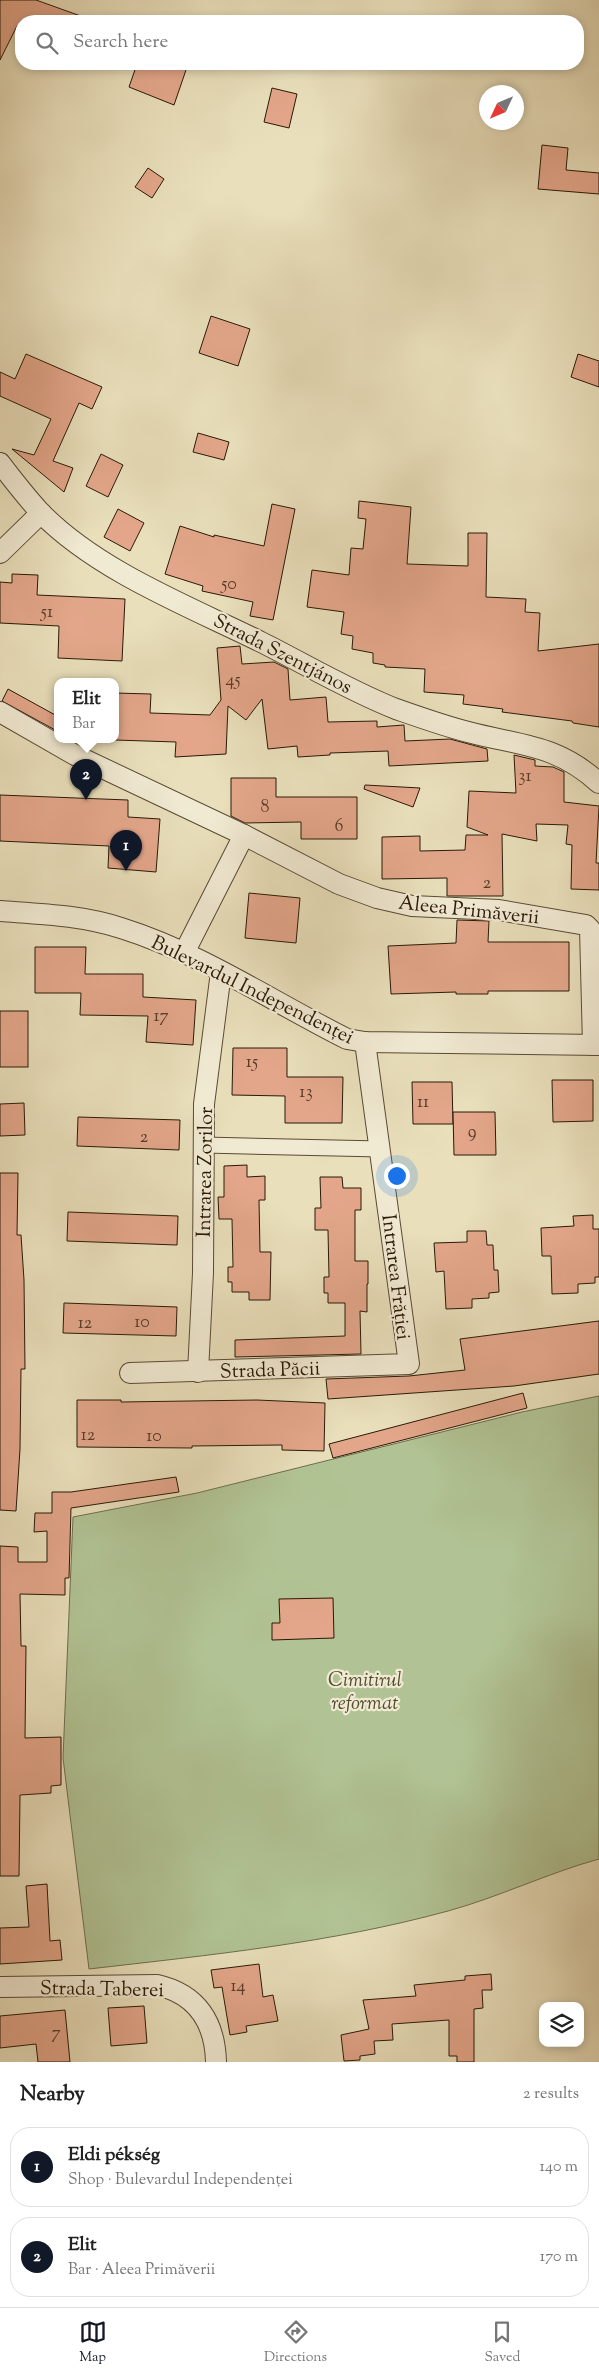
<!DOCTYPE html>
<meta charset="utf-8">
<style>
body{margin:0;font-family:"Sorts Mill Goudy",serif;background:#f2f2f2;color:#222}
.controls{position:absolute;right:15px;bottom:15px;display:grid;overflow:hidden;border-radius:10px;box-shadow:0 2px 8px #0003}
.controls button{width:45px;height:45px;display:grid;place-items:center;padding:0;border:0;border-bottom:1px solid #e0e0e0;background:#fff;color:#222;font:25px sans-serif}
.compass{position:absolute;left:479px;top:85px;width:45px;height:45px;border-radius:50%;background:#fff;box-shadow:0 2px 8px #0003;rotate:226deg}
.you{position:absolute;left:396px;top:1175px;width:18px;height:18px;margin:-12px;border:4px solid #fff;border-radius:50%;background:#1a73e8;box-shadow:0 0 0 8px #1a73e833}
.badge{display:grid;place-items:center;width:32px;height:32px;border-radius:50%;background:#111827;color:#fff;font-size:16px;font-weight:700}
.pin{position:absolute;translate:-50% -41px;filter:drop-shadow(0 1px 2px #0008)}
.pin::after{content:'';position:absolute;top:26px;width:18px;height:15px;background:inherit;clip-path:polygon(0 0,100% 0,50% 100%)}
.popup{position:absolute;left:54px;top:678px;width:65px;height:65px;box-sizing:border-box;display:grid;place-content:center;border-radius:10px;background:#fff;filter:drop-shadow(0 1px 4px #0005);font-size:16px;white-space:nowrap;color:#767676}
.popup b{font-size:19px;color:#222}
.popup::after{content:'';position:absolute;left:50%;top:100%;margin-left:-10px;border:10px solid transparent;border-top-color:#fff}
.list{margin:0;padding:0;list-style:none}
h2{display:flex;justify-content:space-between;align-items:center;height:65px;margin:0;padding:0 20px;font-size:21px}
h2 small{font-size:16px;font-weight:400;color:#767676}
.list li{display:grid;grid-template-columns:32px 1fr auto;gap:15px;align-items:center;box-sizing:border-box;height:80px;margin:0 10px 10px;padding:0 10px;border:1px solid #e0e0e0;border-radius:20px}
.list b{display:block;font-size:19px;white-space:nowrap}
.list p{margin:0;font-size:16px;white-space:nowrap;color:#767676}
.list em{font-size:16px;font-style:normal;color:#767676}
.icon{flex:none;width:28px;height:28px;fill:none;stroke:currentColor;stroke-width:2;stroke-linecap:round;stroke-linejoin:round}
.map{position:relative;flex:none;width:599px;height:2062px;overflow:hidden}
.search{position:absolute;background:#fff;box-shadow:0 2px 8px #0003;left:15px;right:15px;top:15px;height:55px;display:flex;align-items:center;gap:12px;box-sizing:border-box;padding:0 18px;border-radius:20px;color:#767676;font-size:19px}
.sheet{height:245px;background:#fff}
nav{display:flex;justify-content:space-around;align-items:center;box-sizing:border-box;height:70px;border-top:1px solid #e0e0e0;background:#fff;font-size:14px;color:#767676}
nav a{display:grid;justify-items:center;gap:2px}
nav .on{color:#111827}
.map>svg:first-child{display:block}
.green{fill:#b1c394;stroke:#6d6e4e}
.building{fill:#e3a68a;stroke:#291907}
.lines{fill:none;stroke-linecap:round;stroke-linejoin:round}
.pedestrian-casing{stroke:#594a34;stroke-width:17}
.minor-casing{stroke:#594a34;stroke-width:22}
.pedestrian{stroke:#f1ead3;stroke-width:15}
.minor{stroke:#f1ead3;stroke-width:20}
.labels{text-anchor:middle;stroke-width:4.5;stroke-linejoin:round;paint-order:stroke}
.number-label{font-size:18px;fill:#583c28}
.street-label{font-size:20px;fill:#291907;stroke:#f1ead3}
.park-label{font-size:20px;font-style:italic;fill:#524c31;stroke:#f1ead3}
</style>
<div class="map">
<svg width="599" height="2062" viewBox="0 0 599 2062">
<rect width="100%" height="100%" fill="#e9dfbb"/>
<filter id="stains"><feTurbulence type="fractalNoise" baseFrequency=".004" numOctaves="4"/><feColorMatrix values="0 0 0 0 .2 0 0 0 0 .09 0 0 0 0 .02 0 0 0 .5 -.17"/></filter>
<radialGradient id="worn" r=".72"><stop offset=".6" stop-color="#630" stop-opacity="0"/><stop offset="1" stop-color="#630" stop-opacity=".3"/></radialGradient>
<path class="green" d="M599 1396V1859C548 1873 499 1897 448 1911 331 1943 210 1955 89 1969L63 1758 73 1517 197 1493 522 1412Z"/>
<g class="building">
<path d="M0 0H36L89 19V21H21V28L17 26 0 60Z"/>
<path d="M137 64H178L187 67 174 105 129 87Z"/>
<path d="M272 88 297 94 289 128 264 122Z"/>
<path d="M542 145 568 148 566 170 599 173V194L538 189Z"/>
<path d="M148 168 164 179 152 198 135 187Z"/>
<path d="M211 316 250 329 238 366 199 353Z"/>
<path d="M26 354 102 387 92 409 79 403 53 461 73 468 64 492 12 449 34 455 51 419 0 396V372L15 379Z"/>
<path d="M578 354 599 361V387L571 377Z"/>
<path d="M198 433 229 442 224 460 193 452Z"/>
<path d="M101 454 123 465 108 497 86 486Z"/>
<path d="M359 501 411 507 407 564 468 566V533H487L486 597 526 599 525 612 540 613 538 651 599 644V727L573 723 572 721 502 712 503 709 463 704 464 695 424 692 425 669 385 667V665L373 663V653L352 649 353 636 341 634 344 612 307 607 312 570 349 575 351 548 363 549 366 519 358 518Z"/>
<path d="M272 504 295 509 273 620 250 616 253 602 202 591 203 586 165 574 180 526 214 537V535L264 546Z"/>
<path d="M118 509 144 523 130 551 104 537Z"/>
<path d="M12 574 38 575 37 595 125 599 122 661 58 658 59 626 0 623V582L12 583Z"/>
<path d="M240 646 242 664 274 662 288 669 290 700 326 697 328 722 377 721V727L404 725 405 741 450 739 487 749 488 761 389 766 388 751 330 753V755L298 757 297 746 268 749 262 699 246 720 228 706 226 754 175 757 176 742 115 740V693L151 694 150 713 210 715 221 700 217 648Z"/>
<path d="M8 689 57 716V731L2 701Z"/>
<path d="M514 755 535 760V766L553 767 564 772V802L599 806 596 863H599V890L571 889 572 845 566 844 568 825 536 824 537 841 502 834 503 896H447V878L382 879V837L420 836V851L465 850 466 835H488L467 827 469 791 516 793Z"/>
<path d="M231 778H276V797H357V839H301V822L245 823 231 816Z"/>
<path d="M365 785 420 788 413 807 364 789Z"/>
<path d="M0 795 128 800V817L160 819 156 872 108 868 109 846 0 841Z"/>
<path d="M249 893 300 898 296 943 245 938Z"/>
<path d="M457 920 489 921 488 942H569V991H488V994H456V992L391 994 388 946 456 943Z"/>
<path d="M35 947H86L85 974H143V997L196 1000 193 1045 146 1042 148 1016 80 1015 81 993H35Z"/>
<rect x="0" y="1011" width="28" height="56"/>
<path d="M233 1048H287V1077H343L342 1123H285V1096L232 1095Z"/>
<path d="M552 1080H593V1121L553 1122Z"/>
<path d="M412 1082H452L453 1124H413Z"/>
<path d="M24 1103 25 1135 0 1136V1104Z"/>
<path d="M453 1112H495L496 1155H454Z"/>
<path d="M78 1117 180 1120 179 1150 77 1146Z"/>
<path d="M247 1165V1177L265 1176V1200H259L260 1252H271L270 1300H249V1292H232V1282H228V1267H233L232 1219H219L218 1197H224V1166Z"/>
<path d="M0 1173H18L17 1235H21L24 1280 25 1369H21L20 1449 16 1511 0 1510Z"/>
<path d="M320 1177H342L343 1188H361V1210H355V1261H368V1284H367V1312L360 1311 361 1354 235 1357V1340L345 1336V1303H328V1293H324V1277H329L328 1230H315V1208H321Z"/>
<path d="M68 1212 178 1216 177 1245 67 1241Z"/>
<path d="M593 1215V1229H599V1277H595V1283L578 1284V1293L552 1294 551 1256H542L541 1228 574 1226 573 1216Z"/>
<path d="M467 1231H486L487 1245H493L494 1270H498L499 1292 489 1293V1298L472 1299V1308L446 1309 444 1271 436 1272 434 1243 467 1242Z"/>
<path d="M64 1303 177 1307 176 1336 63 1333Z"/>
<path d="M599 1321V1374L514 1386 328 1399 326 1379 409 1376 465 1370 460 1339Z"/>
<path d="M523 1393 527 1408 333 1458 329 1444Z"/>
<path d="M77 1400H121V1402L257 1400 325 1403 324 1451 282 1450V1445L192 1446V1448L77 1447Z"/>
<path d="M176 1477 179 1492 71 1508 69 1578H65V1595L20 1594 21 1646H26L25 1738 61 1737V1785L51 1786V1793L20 1795 19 1876H0V1546L18 1547V1562H47V1531L34 1532 35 1513H52V1492H71Z"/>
<path d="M333 1598 334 1638 272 1640V1623H280L279 1599Z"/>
<path d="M47 1884 50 1941 60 1940 62 1960 0 1964V1928L29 1927 26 1886Z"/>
<path d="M259 1964 263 1997 273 1995 278 2021 246 2026 247 2032 230 2035 222 1987 214 1988 211 1970Z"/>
<path d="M491 1974 492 1990H482L483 2008 474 2009V2062H457V2056H449V2020L392 2024 393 2040 374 2041 375 2054 360 2056V2060L344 2061 341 2035 369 2029 363 2000 416 1996 414 1985 465 1980V1976Z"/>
<path d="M144 2006 147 2043 111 2046 108 2008Z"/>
<path d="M65 2010 70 2062H38L36 2044 0 2048V2016Z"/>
</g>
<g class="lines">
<g class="pedestrian-casing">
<path id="pedestrian" d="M204 1145 381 1149"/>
</g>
<g class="minor-casing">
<g id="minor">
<path d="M0 463C13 480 26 497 41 513 98 571 188 606 261 642 305 664 350 691 396 709 419 717 444 726 468 732 521 746 556 744 599 783"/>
<path d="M0 553 41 513"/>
<path d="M0 712 75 755 244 835 184 953"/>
<path d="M244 835 339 884 377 898 412 906 499 910 586 925 590 929 593 1045"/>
<path d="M0 911C41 914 81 915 121 928 201 953 273 1002 347 1039L365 1042 599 1045"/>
<path d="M198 1372 203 1273 204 1104 221 972"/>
<path d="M130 1373 409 1364 365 1042"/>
<path d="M0 1987 157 1985C197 1994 215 2022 216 2062"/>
</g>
</g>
<use href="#pedestrian" class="pedestrian"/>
<use href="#minor" class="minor"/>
</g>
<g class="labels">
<g class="number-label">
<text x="229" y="589">50</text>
<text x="47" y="617">51</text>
<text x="233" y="685">45</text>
<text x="525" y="781">31</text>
<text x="265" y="812">8</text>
<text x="339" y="831">6</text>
<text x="487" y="888">2</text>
<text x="161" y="1021">17</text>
<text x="252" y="1067">15</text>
<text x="306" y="1097">13</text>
<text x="423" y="1107">11</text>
<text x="472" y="1137">9</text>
<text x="144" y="1142">2</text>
<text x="142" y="1327">10</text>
<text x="85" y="1328">12</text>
<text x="88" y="1440">12</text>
<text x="154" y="1441">10</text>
<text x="238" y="1991">14</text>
<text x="56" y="2038">7</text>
</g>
<g class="street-label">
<text transform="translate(283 653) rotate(27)" y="7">Strada Szentjános</text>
<text transform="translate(469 909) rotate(6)" y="7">Aleea Primăverii</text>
<text transform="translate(253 989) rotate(26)" y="7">Bulevardul Independenței</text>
<text transform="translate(204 1172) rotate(-89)" y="7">Intrarea Zorilor</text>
<text transform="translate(397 1277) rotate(83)" y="7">Intrarea Frăției</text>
<text transform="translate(270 1369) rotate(-2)" y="7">Strada Păcii</text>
<text transform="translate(102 1988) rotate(1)" y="7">Strada Taberei</text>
</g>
<g class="park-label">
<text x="365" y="1686">Cimitirul<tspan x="365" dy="23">reformat</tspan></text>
</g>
</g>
<rect width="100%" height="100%" filter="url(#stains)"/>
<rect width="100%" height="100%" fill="url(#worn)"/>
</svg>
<div class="controls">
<button><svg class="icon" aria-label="layers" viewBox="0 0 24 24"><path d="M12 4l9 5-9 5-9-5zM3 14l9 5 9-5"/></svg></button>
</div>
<svg class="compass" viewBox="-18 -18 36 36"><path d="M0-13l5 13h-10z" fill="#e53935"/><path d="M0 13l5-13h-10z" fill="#767676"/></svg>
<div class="you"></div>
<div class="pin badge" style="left:126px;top:871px">1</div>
<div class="pin badge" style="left:86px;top:800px">2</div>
<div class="popup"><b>Elit</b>Bar</div>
<div class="search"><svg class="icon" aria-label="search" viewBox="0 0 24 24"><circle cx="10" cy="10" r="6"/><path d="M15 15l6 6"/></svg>Search here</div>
</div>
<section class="sheet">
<h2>Nearby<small>2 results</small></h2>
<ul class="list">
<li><span class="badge">1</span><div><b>Eldi pékség</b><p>Shop · Bulevardul Independenței</p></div><em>140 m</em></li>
<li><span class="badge">2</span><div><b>Elit</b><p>Bar · Aleea Primăverii</p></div><em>170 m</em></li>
</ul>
</section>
<nav>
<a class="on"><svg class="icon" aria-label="map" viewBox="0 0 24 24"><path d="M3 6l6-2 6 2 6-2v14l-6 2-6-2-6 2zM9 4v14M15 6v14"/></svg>Map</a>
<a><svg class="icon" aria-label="directions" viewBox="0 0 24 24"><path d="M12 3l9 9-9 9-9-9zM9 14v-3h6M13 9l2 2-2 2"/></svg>Directions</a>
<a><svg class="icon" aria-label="saved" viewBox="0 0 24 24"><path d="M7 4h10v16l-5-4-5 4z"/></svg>Saved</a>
</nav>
